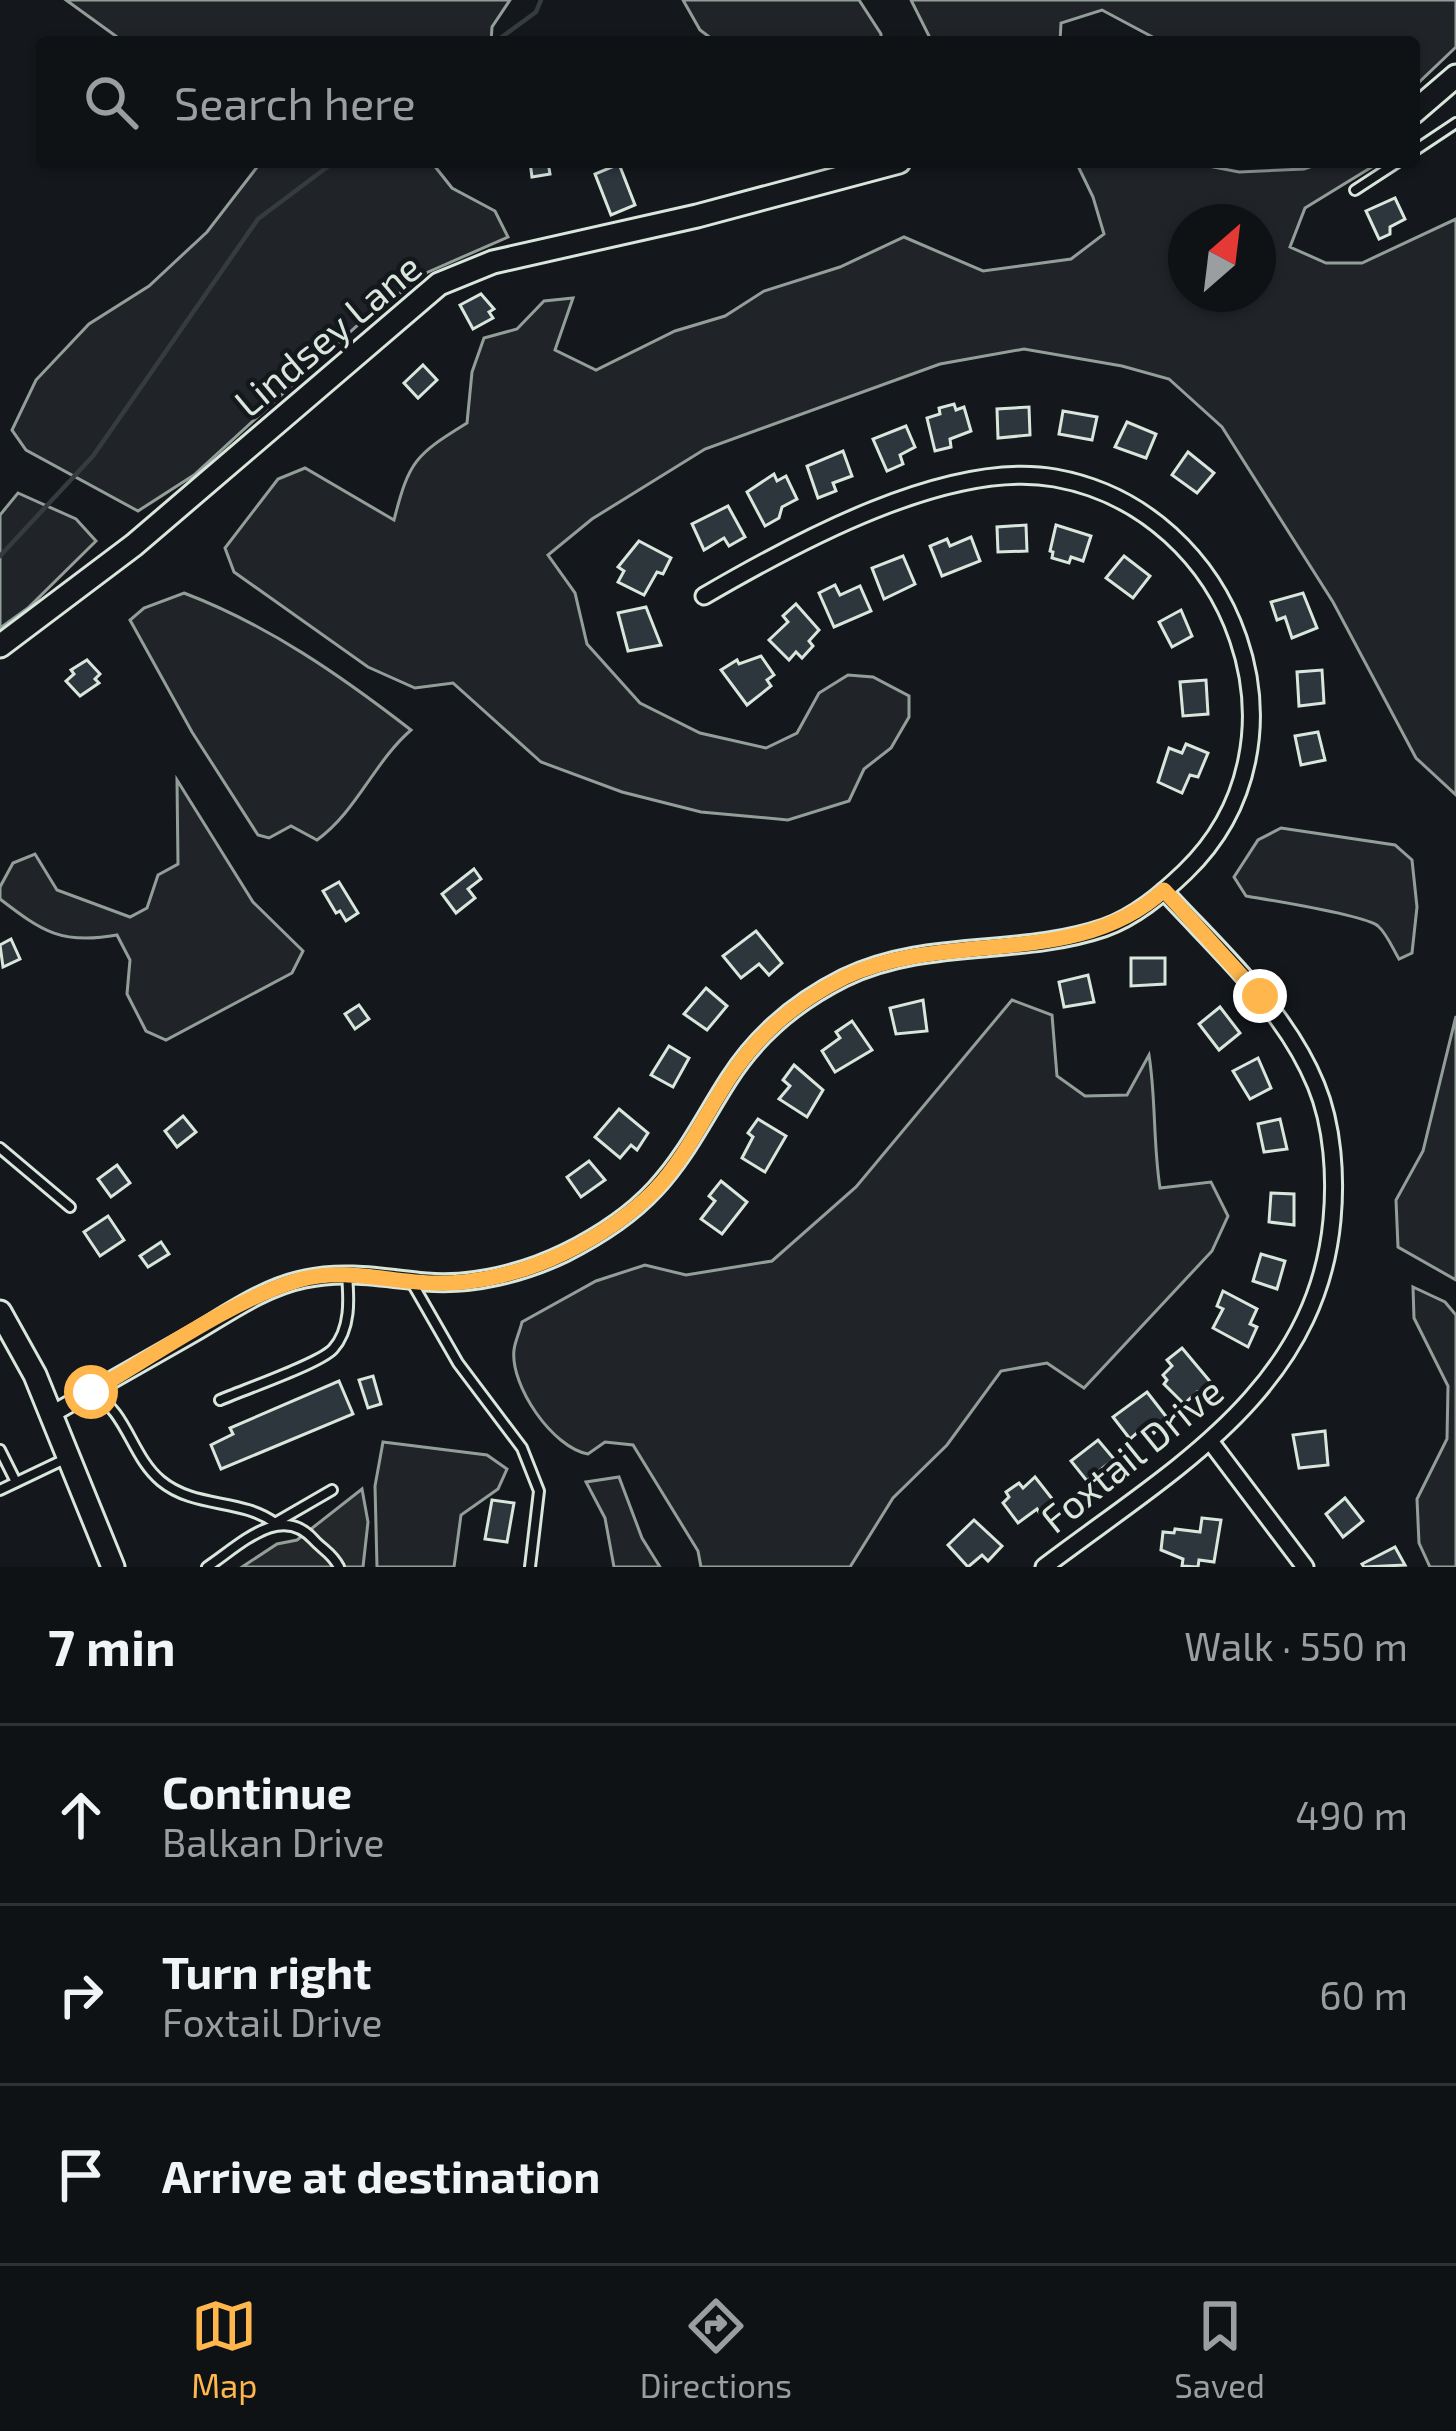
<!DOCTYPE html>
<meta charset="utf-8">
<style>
body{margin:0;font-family:"Exo 2",sans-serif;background:#181b1e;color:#f1f3f6}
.compass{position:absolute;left:1168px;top:204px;width:108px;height:108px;border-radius:50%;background:#0f1215;box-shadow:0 3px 9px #0004;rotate:28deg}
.stop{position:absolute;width:36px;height:36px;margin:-27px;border:9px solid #ffb74d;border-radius:50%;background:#fff}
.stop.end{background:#ffb74d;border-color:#fff;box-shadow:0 3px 12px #0008}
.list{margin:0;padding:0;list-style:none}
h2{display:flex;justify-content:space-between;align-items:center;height:156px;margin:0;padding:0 48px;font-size:51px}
h2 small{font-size:39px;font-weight:400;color:#9b9ea0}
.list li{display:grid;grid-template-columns:78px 1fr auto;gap:36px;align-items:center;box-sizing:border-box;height:180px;padding:0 48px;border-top:3px solid #2f3234}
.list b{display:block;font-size:45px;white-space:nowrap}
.list p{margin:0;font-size:39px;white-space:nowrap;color:#9b9ea0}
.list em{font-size:39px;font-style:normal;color:#9b9ea0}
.icon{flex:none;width:66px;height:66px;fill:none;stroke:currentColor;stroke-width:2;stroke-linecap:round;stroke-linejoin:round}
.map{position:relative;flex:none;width:1456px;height:1567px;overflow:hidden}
.search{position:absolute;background:#0f1215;box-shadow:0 3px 9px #0004;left:36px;right:36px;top:36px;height:132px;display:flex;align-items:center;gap:30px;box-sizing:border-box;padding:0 42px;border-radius:12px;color:#9b9ea0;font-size:45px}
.sheet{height:696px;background:#0f1215}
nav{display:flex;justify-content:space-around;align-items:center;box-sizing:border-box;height:168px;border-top:3px solid #2f3234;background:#0f1215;font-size:33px;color:#9b9ea0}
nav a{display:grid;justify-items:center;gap:6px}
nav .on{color:#ffb74d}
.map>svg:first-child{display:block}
.green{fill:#202428;stroke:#939e99;stroke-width:3;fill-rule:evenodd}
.parking{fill:#24282b;stroke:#939e99;stroke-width:3}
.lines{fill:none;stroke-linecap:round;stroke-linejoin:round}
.stream{stroke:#363b3e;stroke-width:4.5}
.building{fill:#2c363c;stroke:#d8e6dc;stroke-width:3}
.lane-casing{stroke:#d8e6dc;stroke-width:14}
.street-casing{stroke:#d8e6dc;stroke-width:21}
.secondary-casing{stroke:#d8e6dc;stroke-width:27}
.lane{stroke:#14181c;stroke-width:8}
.street{stroke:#14181c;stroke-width:15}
.secondary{stroke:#14181c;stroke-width:21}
.route{stroke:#ffb74d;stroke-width:15}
.labels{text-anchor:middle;stroke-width:9;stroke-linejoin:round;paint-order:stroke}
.street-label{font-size:39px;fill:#d8e6dc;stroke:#14181c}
</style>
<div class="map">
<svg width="1456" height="1567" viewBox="0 0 1456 1567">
<rect width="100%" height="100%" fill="#14181c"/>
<g class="green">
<path d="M66 0H510L492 27 491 42H124Z"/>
<path d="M683 0H859L881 34V42H716L700 30Z"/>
<path d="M911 0H1456V47L1414 87V42H1162L1102 10 1061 23 1060 42H932Z"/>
<path d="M261 162H461L433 164 452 188 495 211 508 237 426 273 359 324 194 475 138 511 26 450 12 430 36 380 89 324 149 286 207 232Z"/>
<path d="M1076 162H1188L1239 172 1304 169 1324 162H1380L1305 208 1290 247 1326 263H1362L1456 219V795L1416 758 1333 602 1222 427 1169 379 1122 366 1024 349 940 364 705 449 592 519 548 555 575 593 587 644 640 703 700 733 766 748 797 733 819 693 848 675 873 677 909 696V717L891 748 864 769 849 801 788 820 701 812 622 792 541 762 453 683 415 688 368 667 234 572 225 548 278 479 305 468 394 520C409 461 415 455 467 423L472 372 484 338 517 329 544 301 573 298 555 350 596 370 675 331 725 316 764 291 840 267 904 237 983 271 1071 259 1104 234 1093 197ZM1186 222H1258V294H1186Z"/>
<path d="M18 493 76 519 96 541 28 608 0 628V515Z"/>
<path d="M184 593C268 625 340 675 411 730 374 762 357 811 317 840L291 826 269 838 258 835 192 732 130 620 144 608Z"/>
<path d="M177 780 253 902 303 951 292 973 166 1040 146 1031 127 994 130 960 117 935C62 945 43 932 0 899V887L13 863 35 854 57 890 130 917 147 908 158 875 178 864Z"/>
<path d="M1281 828 1395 845 1412 860 1417 907 1412 953 1399 959C1393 949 1387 934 1378 926 1365 915 1269 900 1246 896L1234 877 1258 840Z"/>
<path d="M1012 1000 1052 1015 1057 1076 1085 1096 1127 1095 1149 1055C1156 1099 1153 1143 1160 1188L1211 1182 1228 1216 1212 1251 1084 1388 1047 1363 1001 1371 947 1445 893 1498 850 1567H701L698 1551 633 1445 605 1442 588 1454C553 1448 510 1386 514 1350 515 1341 520 1331 522 1322L596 1281 645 1265 686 1275 772 1261 856 1187Z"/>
<path d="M1456 1016V1280L1398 1247 1396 1200 1423 1151Z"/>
<path d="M1413 1287 1445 1302 1456 1315V1567H1430L1419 1543 1417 1499 1447 1439 1448 1386 1414 1318Z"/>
<path d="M383 1442 487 1455 507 1469 498 1489 461 1515 454 1567H377L375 1486Z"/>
<path d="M619 1477 642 1538 660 1567H614L605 1518 586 1482Z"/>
</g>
<path class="parking" d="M362 1489 368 1522 363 1567H242L277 1544 297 1540Z"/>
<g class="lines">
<g class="stream">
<path d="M495 42 536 12 541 0"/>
<path d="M0 556 93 456 258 219 334 162"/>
</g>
</g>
<g class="building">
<path d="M530 162H548L550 174 532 177Z"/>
<path d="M619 164 635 205 611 215 595 174Z"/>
<path d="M1395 198 1405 219 1390 227V234L1379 239 1366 211Z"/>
<path d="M481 294 494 309 489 312 493 318 473 329 460 305Z"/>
<path d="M423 365 437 380 418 398 404 383Z"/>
<path d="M954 404 956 410 964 407 971 431 950 439 951 447 935 451 927 418 940 414 939 408Z"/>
<path d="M1029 407 1030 435 998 438 997 409Z"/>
<path d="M1063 411 1097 417 1092 440 1059 434Z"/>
<path d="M1127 422 1156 434 1146 458 1115 447Z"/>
<path d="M906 426 915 447 900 455 903 464 887 471 873 439Z"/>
<path d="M843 451 852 476 833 483 836 491 818 498 807 466Z"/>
<path d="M1188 452 1214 473 1197 493 1172 475Z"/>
<path d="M774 474 777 481 786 476 797 499 782 507 779 518 765 526 747 492Z"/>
<path d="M728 506 745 537 729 546 724 538 704 550 692 524Z"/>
<path d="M1026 525 1027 551 998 552 997 527Z"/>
<path d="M1056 525 1091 536 1083 561 1071 557 1069 563 1052 558 1053 552 1050 551Z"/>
<path d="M971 537 980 561 942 576 930 546 947 539 950 546Z"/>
<path d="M639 541 671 558 663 574 657 572 644 595 618 582 624 571 618 567Z"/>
<path d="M903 556 915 584 884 599 872 568Z"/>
<path d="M1124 556 1150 576 1133 598 1106 578Z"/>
<path d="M835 585 840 595 860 586 871 611 834 627 819 593Z"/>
<path d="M1303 593 1317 628 1292 638 1285 617 1277 620 1271 602Z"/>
<path d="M796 604 819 630 809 641 813 646 802 658 796 652 789 660 769 640 788 622 783 616Z"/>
<path d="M646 607 661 645 628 651 618 613Z"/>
<path d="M1181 610 1192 636 1172 647 1159 622Z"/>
<path d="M761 656 774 675 767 680 771 686 747 705 721 670 737 660 739 664Z"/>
<path d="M87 660 100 674 95 679 99 683 80 696 66 681 74 674 71 670Z"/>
<path d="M1322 670 1324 703 1299 706 1297 672Z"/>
<path d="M1206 680 1208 714 1183 716 1180 682Z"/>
<path d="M1318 732 1325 760 1301 765 1295 736Z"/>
<path d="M1186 744 1208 753 1198 777 1190 775 1182 793 1158 782 1169 748 1182 753Z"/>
<path d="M474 869 481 879 468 889 475 898 456 913 442 894Z"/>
<path d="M339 882 358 913 346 921 340 911 336 913 323 891Z"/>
<path d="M756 931 782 963 769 975 759 964 741 978 723 956Z"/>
<path d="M11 939 20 959 3 967 0 945Z"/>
<path d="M1131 958H1165V984L1131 986Z"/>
<path d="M1088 975 1094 1002 1064 1007 1059 982Z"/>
<path d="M706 988 727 1006 707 1030 684 1014Z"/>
<path d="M923 1000 927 1031 896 1034 890 1008Z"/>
<path d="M359 1005 369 1019 355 1029 345 1014Z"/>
<path d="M1220 1007 1240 1033 1219 1050 1199 1024Z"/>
<path d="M852 1021 872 1050 835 1072 822 1051 840 1038 836 1032Z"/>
<path d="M669 1046 689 1058 673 1087 651 1075Z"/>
<path d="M1258 1058 1271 1088 1250 1099 1233 1071Z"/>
<path d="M794 1065 823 1090 807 1117 779 1099 790 1086 783 1080Z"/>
<path d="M619 1109 648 1133 637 1150 631 1145 620 1158 595 1137Z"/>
<path d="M183 1116 196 1132 177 1147 165 1131Z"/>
<path d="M758 1119 786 1136 765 1172 742 1158 753 1137 748 1133Z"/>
<path d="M1280 1119 1287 1149 1264 1152 1258 1124Z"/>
<path d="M589 1161 605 1180 581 1197 567 1177Z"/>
<path d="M117 1165 130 1183 111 1197 98 1179Z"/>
<path d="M721 1181 747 1202 722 1234 701 1219 715 1201 709 1196Z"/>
<path d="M1271 1193 1294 1194V1225L1269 1222Z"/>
<path d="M108 1216 124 1240 100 1256 84 1232Z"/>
<path d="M161 1242 169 1254 148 1267 140 1256Z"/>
<path d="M1261 1254 1285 1261 1277 1289 1253 1281Z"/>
<path d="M1223 1291 1257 1309 1250 1324 1257 1327 1248 1347 1213 1328 1223 1309 1217 1306Z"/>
<path d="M1182 1348 1213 1385 1202 1397 1197 1392 1184 1404 1164 1384 1167 1380 1163 1375 1172 1366 1167 1360Z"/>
<path d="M373 1376 381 1404 368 1408 359 1380Z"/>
<path d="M339 1381 353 1414 221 1469 211 1445 233 1434 230 1428Z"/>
<path d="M1147 1392 1168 1419 1154 1433 1147 1424 1130 1439 1113 1417Z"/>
<path d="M1325 1431 1328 1465 1299 1468 1293 1435Z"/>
<path d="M1098 1440 1114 1459 1087 1481 1071 1461Z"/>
<path d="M1035 1477 1057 1505 1042 1517 1037 1509 1018 1523 1003 1503 1009 1497 1006 1492 1019 1483 1023 1488Z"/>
<path d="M1345 1498 1363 1521 1343 1537 1326 1514Z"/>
<path d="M492 1500 514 1503 507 1542 485 1539Z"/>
<path d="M1202 1518 1221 1520 1214 1562 1199 1560 1198 1567 1182 1566 1183 1559 1161 1550 1163 1532 1174 1533 1175 1529 1200 1532Z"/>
<path d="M974 1520 1002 1546 988 1561 982 1555 968 1567 948 1545Z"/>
<path d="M1395 1547 1405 1565 1364 1567 1362 1564Z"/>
</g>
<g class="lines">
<g class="lane-casing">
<g id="lane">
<path d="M1414 151 1456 123"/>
<path d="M1355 190 1398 162"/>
<path d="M0 1148 70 1207"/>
<path d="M411 1281 458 1363 522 1448 539 1491 530 1567"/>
<path d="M92 1392C128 1413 131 1456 161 1481 195 1509 241 1498 275 1523L332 1490"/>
<path d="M220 1400C243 1390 319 1364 333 1349 351 1329 349 1299 347 1275"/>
<path d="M0 1450 16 1482"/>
<path d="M0 1490 65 1459"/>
<path d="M207 1567C239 1546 281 1502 314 1540 323 1550 332 1553 339 1567"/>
</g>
</g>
<g class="street-casing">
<g id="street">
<path d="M52 1414C100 1387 148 1359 196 1332 230 1312 265 1287 305 1279 345 1270 385 1278 426 1282 472 1286 524 1273 565 1253 597 1237 631 1215 655 1189 686 1156 705 1116 729 1079 757 1035 798 1001 844 978 926 938 1019 957 1104 928 1135 917 1161 895 1185 872 1320 742 1235 510 1055 478 948 459 795 543 704 596"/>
<path d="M1210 1441 1305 1567"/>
<path d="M1044 1567C1169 1472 1316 1392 1332 1220 1336 1177 1333 1126 1316 1085 1285 1009 1218 950 1164 891"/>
</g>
</g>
<g class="secondary-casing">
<g id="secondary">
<path d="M1414 112 1456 76"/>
<path d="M0 646 134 545 439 284 493 262 697 216 899 162"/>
<path d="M0 1312 35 1375 113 1567"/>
</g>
</g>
<use href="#lane" class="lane"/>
<use href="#street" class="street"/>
<use href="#secondary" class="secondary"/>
</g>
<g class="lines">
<path class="route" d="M91 1392C150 1358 235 1298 299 1280 344 1267 389 1282 434 1283 479 1284 526 1272 566 1252 597 1237 630 1215 655 1190 686 1157 705 1115 730 1077 758 1034 799 1000 845 977 946 929 1077 970 1164 890L1260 996"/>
</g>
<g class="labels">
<g class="street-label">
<text transform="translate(328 335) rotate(-40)" y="14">Lindsey Lane</text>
<text transform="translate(1132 1455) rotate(-39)" y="14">Foxtail Drive</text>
</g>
</g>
</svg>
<svg class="compass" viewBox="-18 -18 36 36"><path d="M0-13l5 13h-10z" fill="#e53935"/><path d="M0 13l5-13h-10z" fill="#9b9ea0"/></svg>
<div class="stop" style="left:91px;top:1392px"></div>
<div class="stop end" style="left:1260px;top:996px"></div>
<div class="search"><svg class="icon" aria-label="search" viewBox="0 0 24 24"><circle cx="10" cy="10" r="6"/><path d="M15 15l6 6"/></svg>Search here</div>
</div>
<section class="sheet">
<h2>7 min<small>Walk · 550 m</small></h2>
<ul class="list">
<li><svg class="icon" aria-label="ahead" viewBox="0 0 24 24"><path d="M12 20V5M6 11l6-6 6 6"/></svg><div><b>Continue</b><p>Balkan Drive</p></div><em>490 m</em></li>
<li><svg class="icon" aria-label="right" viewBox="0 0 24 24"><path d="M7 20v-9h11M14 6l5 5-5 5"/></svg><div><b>Turn right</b><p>Foxtail Drive</p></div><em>60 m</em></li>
<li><svg class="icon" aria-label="arrive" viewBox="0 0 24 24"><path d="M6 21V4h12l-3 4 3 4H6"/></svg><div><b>Arrive at destination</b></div></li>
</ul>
</section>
<nav>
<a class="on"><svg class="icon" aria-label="map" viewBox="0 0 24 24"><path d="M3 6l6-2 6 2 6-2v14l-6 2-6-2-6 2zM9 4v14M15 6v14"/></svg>Map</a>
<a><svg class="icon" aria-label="directions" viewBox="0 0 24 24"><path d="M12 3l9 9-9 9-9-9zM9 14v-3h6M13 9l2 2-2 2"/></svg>Directions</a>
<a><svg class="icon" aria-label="saved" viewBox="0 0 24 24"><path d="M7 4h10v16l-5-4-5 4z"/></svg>Saved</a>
</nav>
